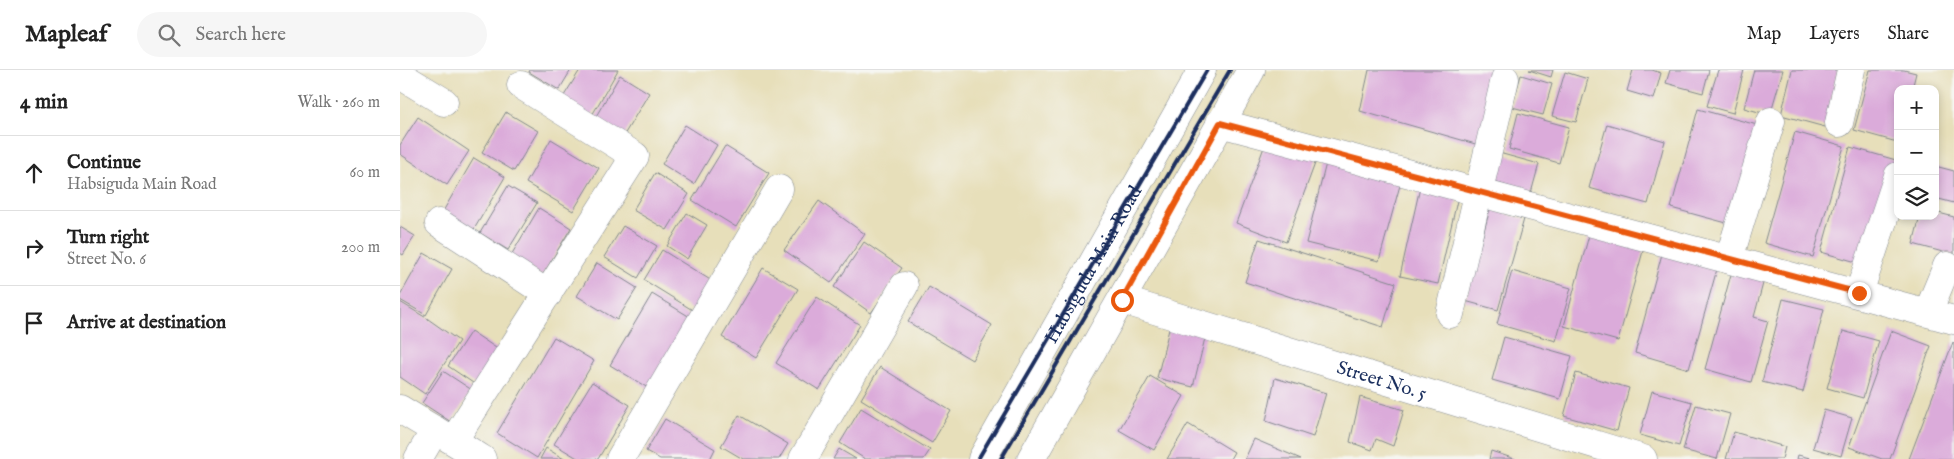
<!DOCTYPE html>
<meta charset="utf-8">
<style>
body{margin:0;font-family:"IM FELL English",serif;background:#f6f6f6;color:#222}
.controls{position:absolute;right:15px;top:15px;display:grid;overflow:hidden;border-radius:10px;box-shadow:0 2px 8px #0003}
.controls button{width:45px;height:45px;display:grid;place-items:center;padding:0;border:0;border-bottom:1px solid #e0e0e0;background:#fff;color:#222;font:25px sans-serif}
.stop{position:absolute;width:15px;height:15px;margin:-11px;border:4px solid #ea580c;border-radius:50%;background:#fff}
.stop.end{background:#ea580c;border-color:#fff;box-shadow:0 1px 5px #0008}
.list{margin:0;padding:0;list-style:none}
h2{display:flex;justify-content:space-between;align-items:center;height:65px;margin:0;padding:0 20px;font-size:21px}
h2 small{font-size:16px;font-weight:400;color:#767676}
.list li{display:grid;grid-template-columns:32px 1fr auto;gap:15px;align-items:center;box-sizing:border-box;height:75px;padding:0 20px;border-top:1px solid #e0e0e0}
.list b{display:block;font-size:19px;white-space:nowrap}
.list p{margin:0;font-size:16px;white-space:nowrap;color:#767676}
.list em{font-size:16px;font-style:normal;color:#767676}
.icon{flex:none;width:28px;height:28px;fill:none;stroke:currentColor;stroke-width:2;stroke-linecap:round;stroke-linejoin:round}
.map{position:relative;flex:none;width:1554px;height:389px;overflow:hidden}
header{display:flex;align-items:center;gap:30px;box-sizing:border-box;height:70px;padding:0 25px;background:#fff;border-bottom:1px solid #e0e0e0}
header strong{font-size:24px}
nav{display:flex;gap:28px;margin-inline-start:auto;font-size:18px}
.search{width:350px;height:45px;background:#f6f6f6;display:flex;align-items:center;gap:12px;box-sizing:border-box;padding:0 18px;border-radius:28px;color:#767676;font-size:19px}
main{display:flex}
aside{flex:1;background:#fff}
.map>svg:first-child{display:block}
.building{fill:#dbabda}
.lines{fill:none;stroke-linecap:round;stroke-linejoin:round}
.minor-casing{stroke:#81878c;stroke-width:29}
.major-casing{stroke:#81878c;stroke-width:29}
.minor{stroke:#fff;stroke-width:28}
.major{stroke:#fff;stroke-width:28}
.rail{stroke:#1b2f5e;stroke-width:4}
.route{stroke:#ea580c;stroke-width:6}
.labels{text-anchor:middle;stroke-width:4;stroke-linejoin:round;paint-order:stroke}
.street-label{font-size:19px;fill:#1b2f5e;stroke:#f6f6f2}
</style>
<header>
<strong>Mapleaf</strong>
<div class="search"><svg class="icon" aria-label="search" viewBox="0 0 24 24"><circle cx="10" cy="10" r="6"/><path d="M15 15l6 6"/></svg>Search here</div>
<nav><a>Map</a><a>Layers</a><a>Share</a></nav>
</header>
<main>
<aside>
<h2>4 min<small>Walk · 260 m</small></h2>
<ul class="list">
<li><svg class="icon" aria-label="ahead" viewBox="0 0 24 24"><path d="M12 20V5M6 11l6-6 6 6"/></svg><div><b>Continue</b><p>Habsiguda Main Road</p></div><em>60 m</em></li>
<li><svg class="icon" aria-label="right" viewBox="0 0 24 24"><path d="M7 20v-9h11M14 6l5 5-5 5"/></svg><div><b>Turn right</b><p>Street No. 6</p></div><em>200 m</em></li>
<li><svg class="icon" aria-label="arrive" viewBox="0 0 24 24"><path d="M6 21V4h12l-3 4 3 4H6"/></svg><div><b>Arrive at destination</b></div></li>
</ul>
</aside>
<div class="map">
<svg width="1554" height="389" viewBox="0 0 1554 389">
<rect width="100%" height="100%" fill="#f6f6f2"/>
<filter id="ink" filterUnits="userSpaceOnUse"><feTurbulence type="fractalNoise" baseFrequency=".02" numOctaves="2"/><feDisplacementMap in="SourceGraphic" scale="10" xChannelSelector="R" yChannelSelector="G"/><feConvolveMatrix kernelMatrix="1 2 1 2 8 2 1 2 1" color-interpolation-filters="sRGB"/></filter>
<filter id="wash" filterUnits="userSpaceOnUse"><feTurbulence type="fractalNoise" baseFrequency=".0096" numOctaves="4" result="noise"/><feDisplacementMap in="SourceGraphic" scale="20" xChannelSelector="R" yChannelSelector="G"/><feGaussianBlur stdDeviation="1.12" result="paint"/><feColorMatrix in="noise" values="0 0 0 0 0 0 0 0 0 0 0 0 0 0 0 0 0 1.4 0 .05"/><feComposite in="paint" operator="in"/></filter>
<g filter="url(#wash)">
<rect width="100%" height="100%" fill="#e7dfba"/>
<g id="blocks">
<g class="building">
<path d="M130 0H171L159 20 129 2Z"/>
<path d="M180 0H218L191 47 162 29Z"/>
<path d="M969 0H1096L1079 75 960 41Z"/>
<path d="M1129 0H1153L1151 7Z"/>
<path d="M1233 0H1252L1261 3 1254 29 1227 21Z"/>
<path d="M1270 0H1309L1303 23 1266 13Z"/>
<path d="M1318 0H1344L1333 43 1307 36Z"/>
<path d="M1354 0H1383L1370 45 1344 38Z"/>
<path d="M1392 0H1438L1425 57 1381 45Z"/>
<path d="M1470 0H1504L1516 3 1512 19H1498L1497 72 1454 60Z"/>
<path d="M1165 2 1188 9 1176 52 1152 46Z"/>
<path d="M220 5 249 23 224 65 195 48Z"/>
<path d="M1121 5 1152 14 1143 45 1112 37Z"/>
<path d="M1298 39 1361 56 1334 155 1271 138Z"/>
<path d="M106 42 138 61 114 101 82 82Z"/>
<path d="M1118 43 1169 57 1159 93 1109 79Z"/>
<path d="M18 47 69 81 47 115 0 84V75Z"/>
<path d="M1207 54 1265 71 1248 134 1189 118Z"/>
<path d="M285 55 317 75 294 114 262 94Z"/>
<path d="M1395 62 1444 76 1413 187 1364 173Z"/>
<path d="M151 69 199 98 173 141 126 113Z"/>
<path d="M867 69 917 88 886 172 836 153Z"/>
<path d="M325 76 369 103 336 157 292 130Z"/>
<path d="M1450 77 1496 90 1467 195 1421 182Z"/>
<path d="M1099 83 1139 94 1131 123 1091 111Z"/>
<path d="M74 88 105 107 73 161 42 143Z"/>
<path d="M927 89 1002 108 979 191 906 173Z"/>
<path d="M1535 96 1554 101V133L1535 128Z"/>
<path d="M255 103 289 124 267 160 233 140Z"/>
<path d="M1021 113 1059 122 1038 214 1000 206Z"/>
<path d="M108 116 137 133 108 180 80 163Z"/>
<path d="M419 131 465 164 431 213 384 180Z"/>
<path d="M139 138 171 158 142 206 110 187Z"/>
<path d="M1090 139 1124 149 1098 240 1065 231Z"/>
<path d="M1535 142 1554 147V185L1513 174 1520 146H1535Z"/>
<path d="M287 143 307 155 287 189 267 176Z"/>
<path d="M223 156 257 176 238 208 204 187Z"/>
<path d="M0 157 15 166 3 185 0 183Z"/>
<path d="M1191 158 1245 174 1218 271 1164 256Z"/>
<path d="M859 169 996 213 983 257 845 212Z"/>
<path d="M464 172 502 198 471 243 434 217Z"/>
<path d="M262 180 312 211 294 241 244 210Z"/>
<path d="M24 183 52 199 26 245 0 230V226Z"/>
<path d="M1262 184 1317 199 1289 299 1235 283Z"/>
<path d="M197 193 237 218 217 250 177 226Z"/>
<path d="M1333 197 1365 206 1354 247 1368 251 1351 312 1305 299Z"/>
<path d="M363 198 398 219 356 288 322 267Z"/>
<path d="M1112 201 1171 218 1156 271 1097 254Z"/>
<path d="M529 217 592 255 572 290 508 252Z"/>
<path d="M252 224 295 250 253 321 210 295Z"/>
<path d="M417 227 460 255 419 320 376 293Z"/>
<path d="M1383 229 1424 239 1403 322 1362 312Z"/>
<path d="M0 232 28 249 59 271 25 324 0 307Z"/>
<path d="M771 251 807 260 793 317 757 308Z"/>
<path d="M71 261 99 280 76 315 48 296Z"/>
<path d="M1443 261 1479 271 1463 328 1427 318Z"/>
<path d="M1491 261 1531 276 1490 389H1482L1449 377Z"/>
<path d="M154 267 194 291 137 388 97 363Z"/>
<path d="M1104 267 1172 286 1160 329 1092 310Z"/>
<path d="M1553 272 1554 273V389H1509Z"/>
<path d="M480 297 551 341 532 373 461 329Z"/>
<path d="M43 301 72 320 51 352 22 333Z"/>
<path d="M1176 303 1229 318 1217 361 1164 346Z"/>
<path d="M750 306 784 326 754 380 719 360Z"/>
<path d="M875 308 926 323 913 367 866 351Z"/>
<path d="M192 312 230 335 198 389H179L154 374Z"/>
<path d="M1252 321 1292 332 1279 376 1240 365Z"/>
<path d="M960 327 1004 340 993 376 976 369 972 380 950 372Z"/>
<path d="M1296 335 1330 344 1317 389 1283 380Z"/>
<path d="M461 338 530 380 524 389H465L440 373Z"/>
<path d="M1424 340 1452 348 1441 386 1413 378Z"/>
<path d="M339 345 388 374 379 389H343L321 376Z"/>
<path d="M265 349 315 379 310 389H260L246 381Z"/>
<path d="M788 354 834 382 830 389H767Z"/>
<path d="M1334 362 1385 377 1382 389H1326Z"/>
<path d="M854 369 901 389H845Z"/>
<path d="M146 378 164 389H140Z"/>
<path d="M439 379 456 389H433Z"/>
<path d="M1091 381 1115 389H1089Z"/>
<path d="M1398 385 1410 388V389H1397Z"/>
</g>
</g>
</g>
<g filter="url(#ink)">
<use href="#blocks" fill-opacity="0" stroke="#81878c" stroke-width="1"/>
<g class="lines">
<g class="minor-casing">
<g id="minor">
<path d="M0 5 44 32"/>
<path d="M820 53 1554 250"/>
<path d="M1439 53 1451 0"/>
<path d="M39 153 148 224"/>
<path d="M1329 189 1371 51"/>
<path d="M1459 223 1498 106"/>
<path id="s1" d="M722 230 1243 389"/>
<path d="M1528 242 1547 196"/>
<path d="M1050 244 1105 9"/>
<path d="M0 339C27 356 55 371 82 389"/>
<path d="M54 370 235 86 121 15"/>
<path d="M18 389 35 360"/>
<path d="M220 389 379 119"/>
<path d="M403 389 504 216"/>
</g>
</g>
<g class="major-casing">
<g id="major">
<path id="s2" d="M582 389 802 0"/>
<path d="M631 389 851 0"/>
</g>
</g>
<use href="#minor" class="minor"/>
<use href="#major" class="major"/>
<g class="rail">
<path d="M578 389 807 0"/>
<path d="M601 389 830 0"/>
</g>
</g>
</g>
<g class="lines" filter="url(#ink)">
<path class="route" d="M722 230 820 53 1459 223"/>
</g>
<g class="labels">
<g class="street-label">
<text dy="7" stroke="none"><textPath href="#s2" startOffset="224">Habsiguda Main Road</textPath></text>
<text dy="7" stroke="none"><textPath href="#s1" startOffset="272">Street No. 5</textPath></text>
</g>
</g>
</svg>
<div class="controls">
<button>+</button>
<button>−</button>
<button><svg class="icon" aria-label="layers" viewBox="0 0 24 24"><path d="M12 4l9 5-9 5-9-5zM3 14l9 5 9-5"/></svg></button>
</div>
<div class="stop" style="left:722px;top:230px"></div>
<div class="stop end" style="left:1459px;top:223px"></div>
</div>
</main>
